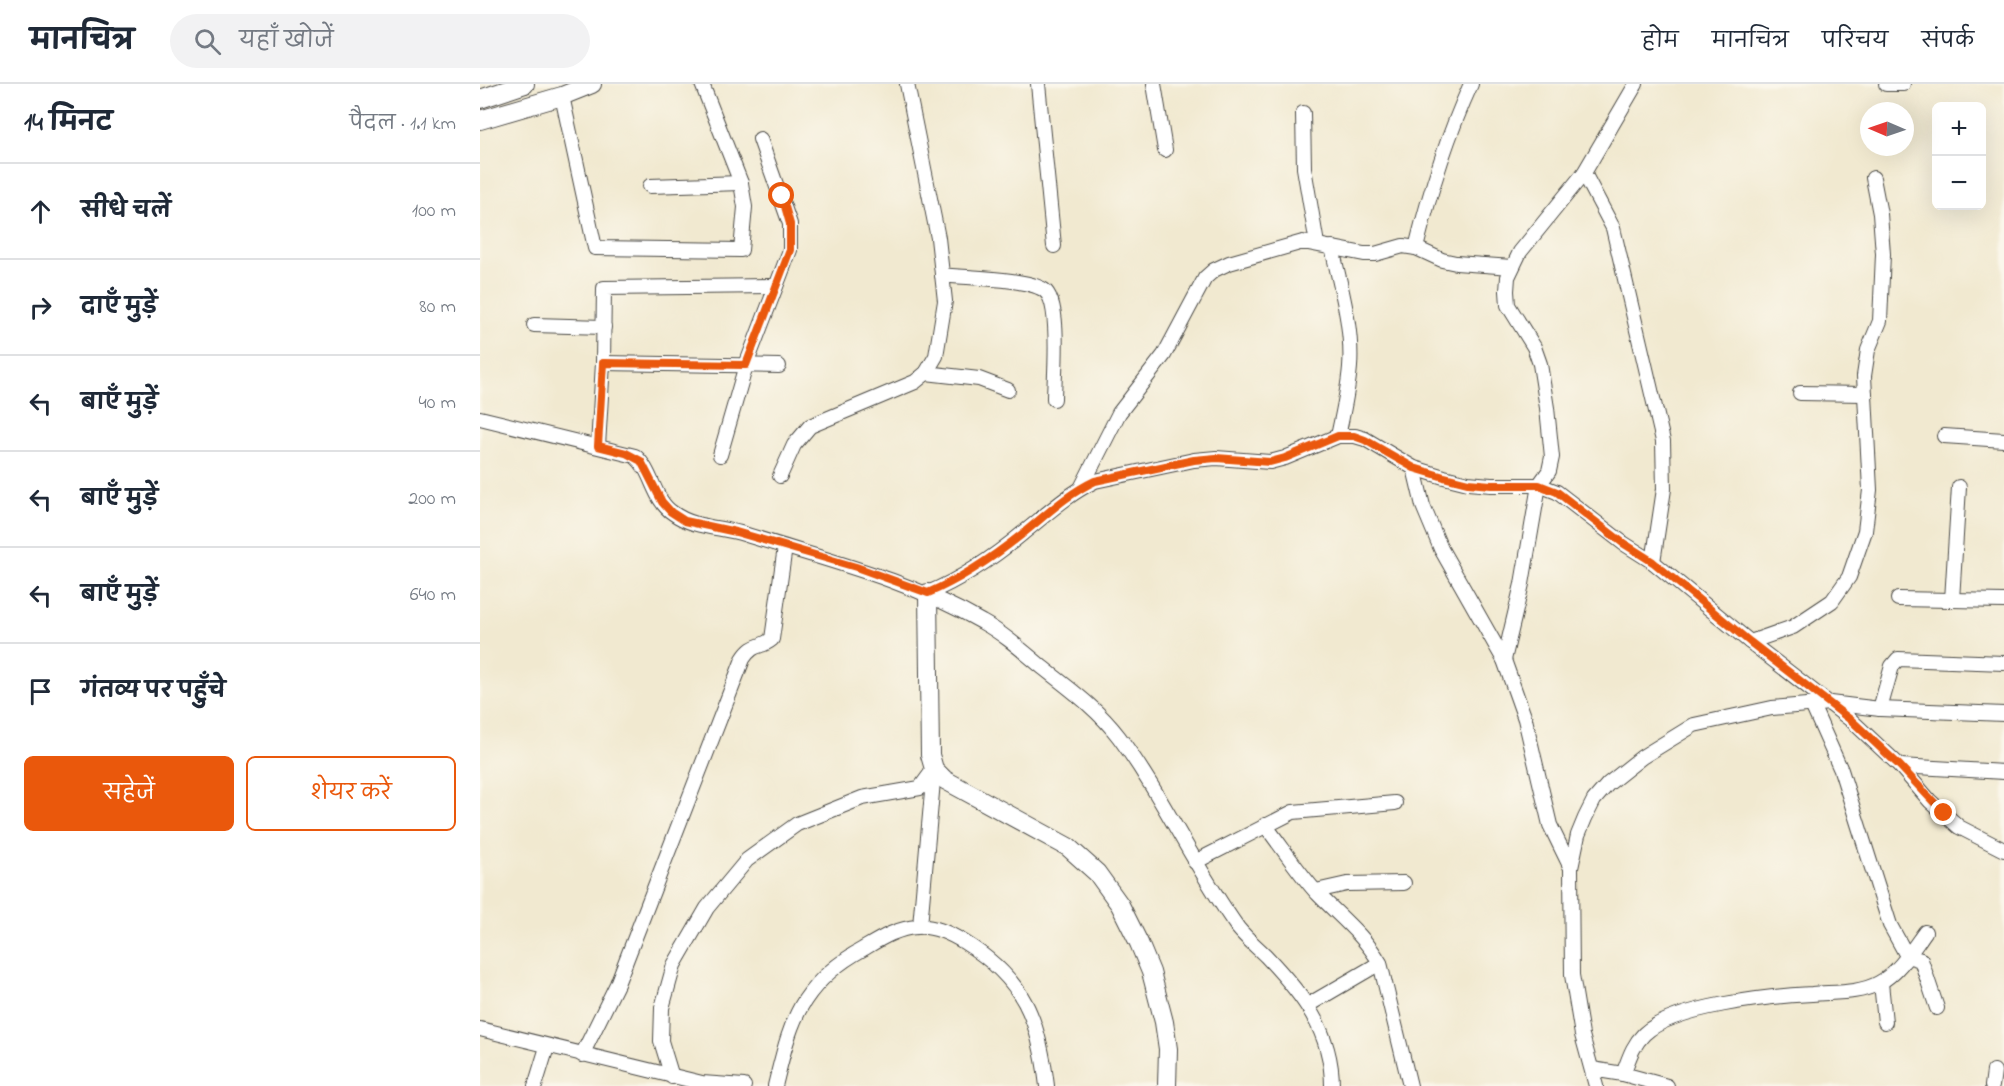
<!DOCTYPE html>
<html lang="hi">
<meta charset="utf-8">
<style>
body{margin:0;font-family:"Indie Flower","Playpen Sans Deva",sans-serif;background:#f2f2f3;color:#1f2937}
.controls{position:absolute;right:18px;top:18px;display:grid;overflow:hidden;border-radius:9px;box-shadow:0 6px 24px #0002}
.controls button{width:54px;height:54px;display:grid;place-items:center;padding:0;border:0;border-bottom:2px solid #e0e1e3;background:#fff;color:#1f2937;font:30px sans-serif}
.compass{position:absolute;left:1380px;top:18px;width:54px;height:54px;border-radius:50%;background:#fff;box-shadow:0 6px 24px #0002;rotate:272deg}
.stop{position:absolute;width:18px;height:18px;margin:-14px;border:4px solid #ea580c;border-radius:50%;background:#fff}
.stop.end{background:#ea580c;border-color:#fff;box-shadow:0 2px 6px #0008}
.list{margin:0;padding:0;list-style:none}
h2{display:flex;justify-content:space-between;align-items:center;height:78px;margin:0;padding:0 24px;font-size:26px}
h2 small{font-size:20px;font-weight:400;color:#747a83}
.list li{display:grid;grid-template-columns:39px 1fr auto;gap:18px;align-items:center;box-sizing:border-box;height:96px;padding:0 24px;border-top:2px solid #e0e1e3}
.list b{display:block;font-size:22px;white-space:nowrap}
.list em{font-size:20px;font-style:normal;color:#747a83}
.actions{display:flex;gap:12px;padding:18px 24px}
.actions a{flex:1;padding:14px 0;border:2px solid #ea580c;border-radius:9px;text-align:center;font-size:21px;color:#ea580c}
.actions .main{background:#ea580c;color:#fff}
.icon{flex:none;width:33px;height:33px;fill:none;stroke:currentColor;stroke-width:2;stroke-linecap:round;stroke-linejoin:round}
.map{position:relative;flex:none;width:1524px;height:1002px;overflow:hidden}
header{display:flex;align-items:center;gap:36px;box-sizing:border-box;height:84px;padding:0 30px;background:#fff;border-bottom:2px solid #e0e1e3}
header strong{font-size:28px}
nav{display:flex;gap:33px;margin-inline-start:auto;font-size:21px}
.search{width:420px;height:54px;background:#f2f2f3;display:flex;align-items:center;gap:15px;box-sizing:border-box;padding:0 21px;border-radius:33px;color:#747a83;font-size:22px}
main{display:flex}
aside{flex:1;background:#fff}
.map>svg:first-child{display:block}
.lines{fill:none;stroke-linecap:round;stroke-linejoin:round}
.minor-casing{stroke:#494844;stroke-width:16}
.tertiary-casing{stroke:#494844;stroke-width:20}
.minor{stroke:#fff;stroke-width:14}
.tertiary{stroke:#fff;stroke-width:18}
.route{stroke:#ea580c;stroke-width:8}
</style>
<header>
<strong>मानचित्र</strong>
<div class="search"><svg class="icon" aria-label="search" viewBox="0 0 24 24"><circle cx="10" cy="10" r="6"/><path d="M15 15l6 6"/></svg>यहाँ खोजें</div>
<nav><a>होम</a><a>मानचित्र</a><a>परिचय</a><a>संपर्क</a></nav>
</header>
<main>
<aside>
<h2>14 मिनट<small>पैदल · 1.1 km</small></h2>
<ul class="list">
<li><svg class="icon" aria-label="ahead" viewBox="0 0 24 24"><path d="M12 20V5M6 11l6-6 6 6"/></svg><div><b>सीधे चलें</b></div><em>100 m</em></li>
<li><svg class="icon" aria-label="right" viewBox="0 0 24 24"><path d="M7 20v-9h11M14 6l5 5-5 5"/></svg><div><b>दाएँ मुड़ें</b></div><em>80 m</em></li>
<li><svg class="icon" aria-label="left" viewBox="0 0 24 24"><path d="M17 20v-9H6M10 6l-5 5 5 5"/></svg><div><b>बाएँ मुड़ें</b></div><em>40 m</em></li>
<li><svg class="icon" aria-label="left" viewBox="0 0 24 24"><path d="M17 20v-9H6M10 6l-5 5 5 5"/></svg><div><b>बाएँ मुड़ें</b></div><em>200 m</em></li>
<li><svg class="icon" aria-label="left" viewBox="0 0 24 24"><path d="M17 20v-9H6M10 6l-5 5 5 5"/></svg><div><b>बाएँ मुड़ें</b></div><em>640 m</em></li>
<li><svg class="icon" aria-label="arrive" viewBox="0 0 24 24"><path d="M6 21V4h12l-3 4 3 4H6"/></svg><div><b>गंतव्य पर पहुँचे</b></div></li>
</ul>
<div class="actions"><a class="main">सहेजें</a><a>शेयर करें</a></div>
</aside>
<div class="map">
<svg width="1524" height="1002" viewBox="0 0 1524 1002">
<rect width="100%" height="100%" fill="#fbf7ec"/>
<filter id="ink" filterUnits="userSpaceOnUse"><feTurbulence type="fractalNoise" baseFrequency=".0167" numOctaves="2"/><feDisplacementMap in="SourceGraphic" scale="12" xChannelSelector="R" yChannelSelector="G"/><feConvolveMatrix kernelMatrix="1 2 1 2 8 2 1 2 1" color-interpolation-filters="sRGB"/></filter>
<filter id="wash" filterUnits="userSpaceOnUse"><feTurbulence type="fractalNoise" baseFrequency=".008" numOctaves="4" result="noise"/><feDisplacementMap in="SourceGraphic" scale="24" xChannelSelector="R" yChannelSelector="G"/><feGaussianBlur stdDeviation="1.35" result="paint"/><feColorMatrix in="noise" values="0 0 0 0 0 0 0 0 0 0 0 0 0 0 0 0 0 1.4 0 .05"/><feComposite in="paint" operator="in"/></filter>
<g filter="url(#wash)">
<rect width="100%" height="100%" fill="#f1e9d0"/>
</g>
<g filter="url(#ink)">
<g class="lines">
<g class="minor-casing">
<g id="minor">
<path d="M558 0 574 162"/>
<path d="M674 0 685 66"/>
<path d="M1406 0H1423"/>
<path d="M82 12 115 164 261 166 265 123 261 99 222 0"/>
<path d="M823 29 824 84 837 160"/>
<path d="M1104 89 1133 144 1183 357 1184 405 1173 478"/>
<path d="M170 102 261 99"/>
<path d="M852 163C860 202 873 243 870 283 868 307 863 329 858 352"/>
<path d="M936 164C950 107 967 53 991 0"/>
<path d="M462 191C485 194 546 194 564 206 582 218 574 293 574 315"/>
<path d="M54 241 124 243"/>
<path d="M123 279 299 282"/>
<path d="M446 289 499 295 528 306"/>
<path d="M1320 309 1385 310"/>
<path d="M0 334 155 372C173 387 173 416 193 429 213 444 241 443 264 450 345 476 428 495 502 538 524 550 543 567 562 583 590 605 618 625 639 653 684 714 714 783 758 844 766 854 777 863 786 872 822 910 852 947 852 1002"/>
<path d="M1464 352 1524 356"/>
<path d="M118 362 123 279 124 204 295 202"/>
<path d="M240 371 266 281 310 166V140L280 55"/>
<path d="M934 384 943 422 961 465 1024 576 1045 635 1070 741 1091 784"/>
<path d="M300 392 314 361 330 342 435 298 446 289 456 272 465 217 458 154 427 0"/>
<path d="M601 404 639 329 684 271 725 194 734 186 749 179 823 158 884 170H895L923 162 936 164 962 176 976 179 1032 183"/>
<path d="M448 509C484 494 513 474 543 449 567 430 588 410 615 397L714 376 736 374 790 378 805 374 858 352H875L885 355 934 384 964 393 988 399 1011 401H1059L1077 408 1143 459 1173 478 1270 558 1372 637 1420 682 1450 717 1479 743 1524 766"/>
<path d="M1418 515 1524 517"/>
<path d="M1472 516 1479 403"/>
<path d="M1270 558 1313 543 1352 517 1369 493 1385 447 1390 406 1384 292 1388 266 1400 237 1403 170 1400 130 1393 94"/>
<path d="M1024 576 1042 500 1059 401 1069 387 1072 373 1067 324 1060 280 1054 263 1028 221 1027 207 1028 193 1040 168 1104 89 1156 0"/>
<path d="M1332 621 1361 686 1410 841 1427 872 1441 876 1457 924"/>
<path d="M1400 625 1412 582 1418 575 1524 579"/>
<path d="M1420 682 1524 688"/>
<path d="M785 741C802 763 818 788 837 809 859 832 884 851 900 879L930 1002"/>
<path d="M715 778 813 728 915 719"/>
<path d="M836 807 867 800 924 799"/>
<path d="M440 842 454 686"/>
<path d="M1401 899 1405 938"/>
<path d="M828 921 900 879"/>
<path d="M0 945 222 999 264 1002"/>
<path d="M102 971 137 900 263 575C274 558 280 565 292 555L305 463"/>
<path d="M1112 985 1143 990 1187 1002"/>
<path d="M1143 990C1149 975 1152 962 1164 950 1193 922 1291 912 1332 910 1354 908 1379 910 1399 899 1419 888 1432 866 1445 848"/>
<path d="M192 993 181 957 182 924 194 881 227 824 267 776 317 740 382 714 440 704 454 685"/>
<path d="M55 1002 67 963"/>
<path d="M295 1002C302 974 309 940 325 916 339 895 361 877 383 865 400 855 417 844 437 843 454 841 471 850 484 858 544 895 559 935 567 1002"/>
<path d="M1116 1002 1102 951 1092 891 1091 784 1098 751 1105 734 1114 716 1128 700 1162 673 1214 641 1292 624 1350 619 1400 625 1524 630"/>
<path d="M1512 1002 1514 987"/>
</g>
</g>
<g class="tertiary-casing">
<g id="tertiary">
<path d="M0 15 45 0"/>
<path d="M0 36 82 12 112 0"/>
<path d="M448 509 450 671 454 685 465 696 588 763 617 789 640 821 659 859 671 888 684 938 688 965 687 1002"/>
</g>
</g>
<use href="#minor" class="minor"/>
<use href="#tertiary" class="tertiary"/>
</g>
</g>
<g class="lines" filter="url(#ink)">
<path class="route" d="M302 112 310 140V166L266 281 123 279 118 362 146 369 161 377 182 418 191 428 205 437 256 448 376 483 448 509C483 494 512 474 541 451 565 432 587 410 615 397L714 376 736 374 790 378 805 374 858 352H874L885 356 934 384 964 393 988 399 1011 401H1059L1077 408 1143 459 1173 478 1270 558 1372 637 1420 682 1464 729"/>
</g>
</svg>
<div class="controls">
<button>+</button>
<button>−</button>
</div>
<svg class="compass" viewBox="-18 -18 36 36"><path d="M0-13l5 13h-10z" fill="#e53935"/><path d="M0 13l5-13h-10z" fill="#747a83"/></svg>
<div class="stop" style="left:302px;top:112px"></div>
<div class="stop end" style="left:1464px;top:729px"></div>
</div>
</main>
